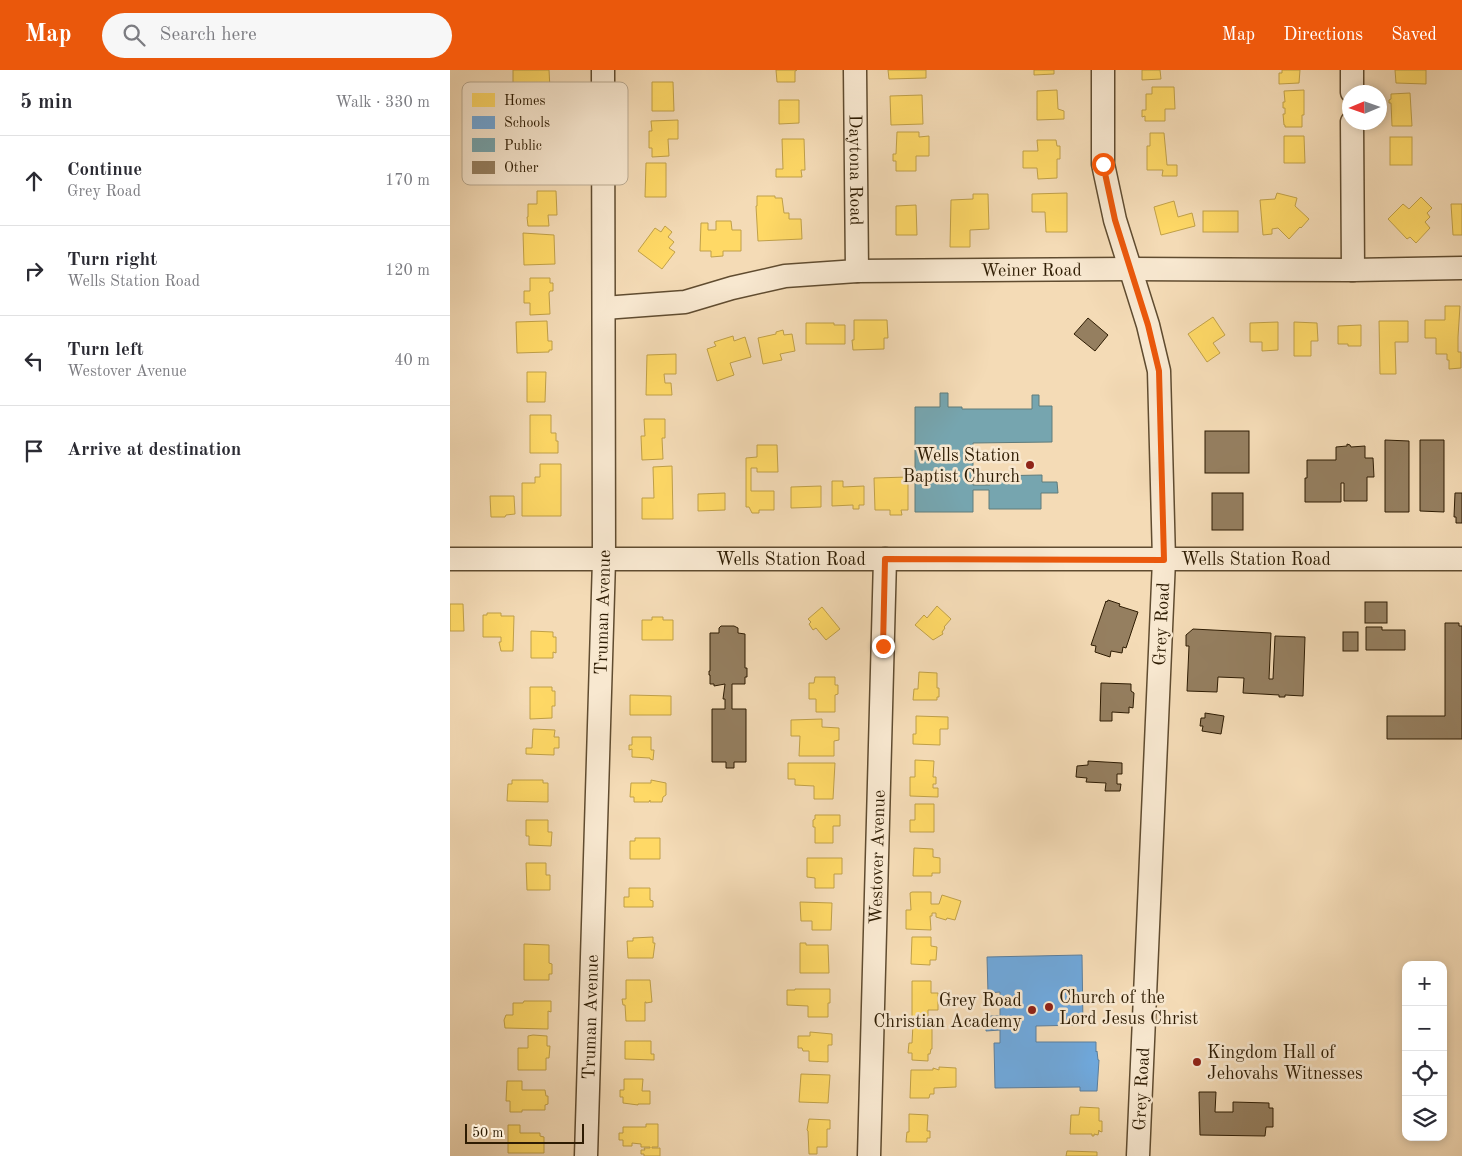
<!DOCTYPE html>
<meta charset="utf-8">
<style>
body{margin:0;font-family:"Old Standard TT",serif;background:#f7f7f7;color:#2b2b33}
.controls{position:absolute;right:15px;bottom:15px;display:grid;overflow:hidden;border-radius:10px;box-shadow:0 2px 8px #0003}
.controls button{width:45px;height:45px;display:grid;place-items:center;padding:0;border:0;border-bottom:1px solid #e1e1e2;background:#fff;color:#2b2b33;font:25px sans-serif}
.compass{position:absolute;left:892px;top:15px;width:45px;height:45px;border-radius:50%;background:#fff;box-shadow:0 2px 8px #0003;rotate:268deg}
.scale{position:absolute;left:15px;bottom:12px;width:119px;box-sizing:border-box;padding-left:5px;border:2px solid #2e1c03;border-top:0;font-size:14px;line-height:18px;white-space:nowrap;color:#2e1c03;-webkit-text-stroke:4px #f8e8d0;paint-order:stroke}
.stop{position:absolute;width:15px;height:15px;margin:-11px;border:4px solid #ea580c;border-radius:50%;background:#fff}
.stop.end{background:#ea580c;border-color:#fff;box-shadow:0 1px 5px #0008}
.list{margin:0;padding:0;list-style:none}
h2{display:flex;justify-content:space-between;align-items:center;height:65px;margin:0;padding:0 20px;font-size:21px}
h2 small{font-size:16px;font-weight:400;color:#7c7c81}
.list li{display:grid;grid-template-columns:32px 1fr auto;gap:15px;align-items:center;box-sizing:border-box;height:90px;padding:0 20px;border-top:1px solid #e1e1e2}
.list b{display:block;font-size:19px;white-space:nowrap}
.list p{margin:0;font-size:16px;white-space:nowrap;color:#7c7c81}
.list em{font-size:16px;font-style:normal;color:#7c7c81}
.icon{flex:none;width:28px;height:28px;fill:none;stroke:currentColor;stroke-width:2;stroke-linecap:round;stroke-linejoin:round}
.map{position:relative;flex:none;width:1012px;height:1086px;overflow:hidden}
header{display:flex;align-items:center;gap:30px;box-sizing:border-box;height:70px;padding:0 25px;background:#ea580c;color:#fff}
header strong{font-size:24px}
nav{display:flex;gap:28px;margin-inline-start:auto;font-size:18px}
.search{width:350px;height:45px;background:#f7f7f7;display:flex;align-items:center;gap:12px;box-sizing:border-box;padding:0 18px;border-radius:28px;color:#7c7c81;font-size:19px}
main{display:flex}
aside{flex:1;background:#fff}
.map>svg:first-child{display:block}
.homes{fill:#ffd966;stroke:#c0a048}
.schools{fill:#6fa8dc;stroke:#5c7e9b}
.public{fill:#76a5af;stroke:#607c7b}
.building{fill:#957f60;stroke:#2e1c03}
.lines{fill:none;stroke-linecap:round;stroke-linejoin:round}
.minor-casing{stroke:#604c30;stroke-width:25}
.minor{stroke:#f8e8d0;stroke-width:22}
.route{stroke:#ea580c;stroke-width:6}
.poi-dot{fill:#8f2418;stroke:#f8e8d0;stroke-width:2}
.labels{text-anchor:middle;stroke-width:5;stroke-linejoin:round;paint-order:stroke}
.street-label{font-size:18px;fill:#2e1c03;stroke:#f8e8d0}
.poi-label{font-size:18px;fill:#2e1c03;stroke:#f8e8d0;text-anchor:end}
.key{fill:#f8e8d0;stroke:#bbab92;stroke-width:1}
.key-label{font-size:14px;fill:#2e1c03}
</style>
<header>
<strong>Map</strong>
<div class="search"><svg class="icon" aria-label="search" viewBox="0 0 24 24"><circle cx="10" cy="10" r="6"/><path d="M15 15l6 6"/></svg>Search here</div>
<nav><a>Map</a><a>Directions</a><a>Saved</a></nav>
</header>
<main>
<aside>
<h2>5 min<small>Walk · 330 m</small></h2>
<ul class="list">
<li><svg class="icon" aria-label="ahead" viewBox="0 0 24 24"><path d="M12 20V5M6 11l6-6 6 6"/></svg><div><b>Continue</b><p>Grey Road</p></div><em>170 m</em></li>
<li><svg class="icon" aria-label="right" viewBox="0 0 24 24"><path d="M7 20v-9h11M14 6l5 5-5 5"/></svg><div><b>Turn right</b><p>Wells Station Road</p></div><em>120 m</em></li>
<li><svg class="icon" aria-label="left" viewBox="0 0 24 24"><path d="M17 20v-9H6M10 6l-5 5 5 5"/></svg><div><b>Turn left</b><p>Westover Avenue</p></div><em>40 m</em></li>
<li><svg class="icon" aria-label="arrive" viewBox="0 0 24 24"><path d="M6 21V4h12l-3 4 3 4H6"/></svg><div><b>Arrive at destination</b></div></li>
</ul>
</aside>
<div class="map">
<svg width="1012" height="1086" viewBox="0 0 1012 1086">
<rect width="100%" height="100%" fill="#f4dbb6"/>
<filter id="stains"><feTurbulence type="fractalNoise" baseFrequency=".004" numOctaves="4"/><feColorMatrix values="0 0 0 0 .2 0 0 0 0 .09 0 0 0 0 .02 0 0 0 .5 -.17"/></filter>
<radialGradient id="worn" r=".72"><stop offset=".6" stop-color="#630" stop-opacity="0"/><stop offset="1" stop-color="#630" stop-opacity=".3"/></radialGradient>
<g class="homes">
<path d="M63 0H99L100 19H63Z"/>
<path d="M326 0H347L345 1V12H327Z"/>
<path d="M438 0H476V8L439 9Z"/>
<path d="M584 0H604V4L584 5Z"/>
<path d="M692 0H710L711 9 692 10Z"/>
<path d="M832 0H850L849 13 829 14V3H832Z"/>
<path d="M945 0H976V14L946 13Z"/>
<path d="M202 12H223L224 41H202Z"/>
<path d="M702 17H724L725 39H715V51H695V46L692 47V40H696V24H702Z"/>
<path d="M607 20 608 39 614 41V49L587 50V21Z"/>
<path d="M854 20V45H852V57H835V55H834L833 44H835V38H833V32H835L834 21Z"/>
<path d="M960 23 962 56H942L941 33H939V30L941 29V24Z"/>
<path d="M472 25 473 54 441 55 440 26Z"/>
<path d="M329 30H349V53L329 54Z"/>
<path d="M228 50V69H218L219 86 202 87V78H199V61H202L201 51Z"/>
<path d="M447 62H469V67L479 66V86H466V101H446V91H443V84H446Z"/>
<path d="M700 63H714L717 95H727V106H712L713 100H697V76H700Z"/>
<path d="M834 66H854L855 93H834Z"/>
<rect x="940" y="67" width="22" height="28"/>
<path d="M332 69H354L355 100H351L352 107H326V99H333Z"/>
<path d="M587 70H606L607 76H610V89H607V108L588 109 587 98H573V81H588Z"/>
<path d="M196 93H216V127H195Z"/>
<path d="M87 121H106L107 145H98L99 156H78L77 147H78V134H87Z"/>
<path d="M617 123V162H596L595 142H582V124Z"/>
<path d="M827 123 847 128 845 136 859 149 851 158 850 157 839 169 828 158 822 159V164L813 165 810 130 825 129Z"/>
<path d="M523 124H538L539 159 520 160V177H500L501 130 523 129Z"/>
<path d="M307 126H325V128H332L334 143H339V149H351L352 169 308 171 306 136H307Z"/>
<path d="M971 127 982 138 977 143 980 147 975 152 980 158 966 173 960 167 957 169 938 149 953 134 959 139Z"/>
<path d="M724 131 728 147 742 143 745 156 711 165 704 137Z"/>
<path d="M1001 134H1012V165H1003Z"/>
<path d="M466 135 467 165H446V136Z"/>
<rect x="753" y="141" width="35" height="21"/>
<path d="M266 151H281L282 160H291V181H273V186L261 187V181H250L251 153H258V160H266Z"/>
<path d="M215 156 222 162 218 167 224 172 219 178 225 182 212 199 188 181 205 158 211 162Z"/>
<path d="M73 163 104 165 105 194 74 195Z"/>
<path d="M80 208H100V213H103V221H100L99 223 100 244 80 245V233H74V221H80Z"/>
<path d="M995 236H1010L1008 267V282H1011V298L999 299V290H997V284H986V268H975V250H995Z"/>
<path d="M763 247 775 265 763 273 770 283 757 292 738 264Z"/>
<path d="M404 250H437L438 268H434V279L403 280 402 270H404Z"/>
<path d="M97 251 98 271H102V280H99V282L67 283 66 252Z"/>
<path d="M929 251H958V272H945L946 304H930Z"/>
<path d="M828 252V280L812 281V272H800V253Z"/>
<path d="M844 252 867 253 868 271H861V286H844Z"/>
<path d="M356 253H384V255H395V274H356Z"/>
<path d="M911 255V276H898V274H888V256Z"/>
<path d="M333 260 334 265 342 264 345 281 330 284 332 290 313 294 308 268 326 264V262Z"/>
<path d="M283 266 284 271 295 267 301 287 280 293 284 305 267 311 257 279 266 276 264 272Z"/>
<path d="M226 284V304H214L215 313H221L222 325H196L197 285Z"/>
<path d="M77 302H96L95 332H77Z"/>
<path d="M80 345H101V363H106V371H108V383H80Z"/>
<path d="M194 349H215V368H212L213 389 192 390 191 366H195Z"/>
<path d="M307 375H327L328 402H307V398H301V421H324V440H309V443H302L299 437H296V388L307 387Z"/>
<path d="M90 394H111V446H72V413H85V407H90Z"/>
<path d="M222 396 223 449H192V428H204L203 397Z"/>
<path d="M458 407V440H451L452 445H440V440H425L424 408Z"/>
<path d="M382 411H393V417L414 416V435H409V439H403V435L382 436Z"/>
<path d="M371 416V437L341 438V417Z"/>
<path d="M275 423V440L248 441V424Z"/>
<path d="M40 426H64L65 444 56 445 55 447H41Z"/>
<path d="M0 534H13L14 561H0Z"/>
<path d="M487 536 501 549 494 557 495 558 492 562 493 564 483 570 465 555 474 545 477 548Z"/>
<path d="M372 537 390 559 376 570 366 558 363 560 359 554 361 552 358 549Z"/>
<path d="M37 543H51V546H64L63 581H51L49 572H51V567H33V545H37Z"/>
<path d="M202 547H213V550H223V570H192V550H202Z"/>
<path d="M81 561 103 562V567H106V583L103 582V588H81Z"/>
<path d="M469 602 487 603V618H489V627H487V630H463L464 619H468Z"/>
<path d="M365 607H385V615H388V624L385 625V642H366V629H359V613H364Z"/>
<path d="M80 617H102V621H105V636H102V648L80 649Z"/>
<path d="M180 625 221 626V645H180Z"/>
<path d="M466 646 498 647V659H490V675L463 674V664H466Z"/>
<path d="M372 649V657L389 658V670L384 671V686H349L350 666H341V650Z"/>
<path d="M83 659 105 660 104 667H109V678H104V685L76 684V678H82Z"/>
<path d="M182 667H201V680H204L203 690 200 689V688L182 687V679L179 680V675H182Z"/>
<path d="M465 690 484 691 483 707H486V714H483V718H488V727L460 726V707H465Z"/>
<path d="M338 693H385L383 729H364V716L345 715V709H338Z"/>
<path d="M62 710H93V713H98V732L57 731 58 714H62Z"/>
<path d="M201 710 216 713V725L213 727 212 732H200V730L199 732H184V727H180L181 713H201Z"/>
<path d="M465 734H484V762H460V750H465Z"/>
<path d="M365 745H390V756H383V773H365V757H363V750L365 749Z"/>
<path d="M76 750H98V762H102L101 776 79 775V766H76Z"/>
<path d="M185 768H210V789H180V771H185Z"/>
<path d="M464 778 483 779V787L490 788V803H482V806H463Z"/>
<path d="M357 788H392V804H384V818H365V808L357 807Z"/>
<path d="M76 793H96V805H100V820H77Z"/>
<path d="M179 818H200V830L203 831V837H174V827H179Z"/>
<path d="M462 822H481V834H489L492 825 511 831 505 850 497 848 496 850 486 847V843H482V846H480L481 860 456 859V840H461L460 823Z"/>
<path d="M350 832 382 833 381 860H362V851H351Z"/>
<path d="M203 867V873H205L203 888H178L177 871H183V868Z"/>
<path d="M462 867H481V876L487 877 486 890H480V895L461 894Z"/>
<path d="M350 873H356V875H378L379 903H350Z"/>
<path d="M74 874 99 875V893L102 894V904H99V910H74Z"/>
<path d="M176 910H200L202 932 196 933V932H195V951H176L175 935H173L172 929H176Z"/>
<path d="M462 911H481V923H488V940H478V947H462Z"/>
<path d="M345 919H380V933H378V947H358V936L337 935V920H345Z"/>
<path d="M74 931H101V942L98 941V959L55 958 54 950 56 945H63V933H73Z"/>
<path d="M463 954 482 955V979H481L480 984H478V991L462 990V983H458L459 973H462Z"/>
<path d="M360 962 382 964V975H378V992L359 991V981H353L352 978H348V966H360Z"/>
<path d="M83 965 97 966V976H100L99 988H96V1000H68V978H78V966Z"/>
<path d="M175 971H201V984H204V990L175 989Z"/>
<path d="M489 997 506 998V1017L484 1018V1024H480L479 1028H460L461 1000H483V998L489 1000Z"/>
<path d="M351 1004 380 1005 378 1033 349 1032Z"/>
<path d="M174 1009H193L192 1021H200V1034H188V1035L173 1033V1027H170V1020H174Z"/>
<path d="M57 1011H72V1020H95L96 1026H98V1034L95 1035V1040H72V1042H60V1031H56Z"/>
<path d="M630 1037 649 1038V1051H652V1062L649 1061V1060L648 1065 644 1064V1066H642V1064H620L621 1045H629Z"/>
<path d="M459 1044 478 1045 477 1061H480V1068H477V1072H456L457 1062H459Z"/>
<path d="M359 1049 380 1050V1059H377V1077H367V1084H359L358 1061 357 1060Z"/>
<path d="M196 1054H208V1077H202V1078H210V1086H194V1084H191V1080H195L194 1078H200V1077H191V1074L182 1073V1076H173V1070H169V1063H173V1057H196Z"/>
<path d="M58 1055H70V1063H90V1066L94 1067V1083H58Z"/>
<path d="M617 1081 647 1082V1086H616Z"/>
</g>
<path class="schools" d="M632 885 633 955 586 956V972H646V982L647 981 648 990H649L647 1021H630V1017L545 1018 544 973H550V960L536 961V946H550V922L538 923 537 887Z"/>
<path class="public" d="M490 323H498V337H512V339H582V325H589V336H602V372L523 373V415H540V406L592 405V412H607L608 423H591V439H539V420H523V442H465V337H490Z"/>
<g class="building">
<path d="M638 248 658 265 645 281 624 264Z"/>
<rect x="755" y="361" width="44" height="42"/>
<path d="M935 370 959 371V442H935Z"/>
<path d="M970 370H994V442L970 441Z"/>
<path d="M897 374 900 375 901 377 915 376V388H923L924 407H917V431H894V413H891V432H855V408H857V390H886V377L897 376Z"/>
<rect x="762" y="423" width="31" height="37"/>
<path d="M1005 423H1012V453H1006V447H1004Z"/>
<path d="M658 530 670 534 669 536 688 542 676 578 673 577 672 583 661 581 660 587 645 582 646 576 641 575 656 531 657 532Z"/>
<rect x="915" y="532" width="22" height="21"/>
<path d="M995 553H1009V556H1012V669H937V646H995Z"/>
<path d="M271 556H284L288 558V563L295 564V598H297V607H295V614H282V639H296V692H284V698H276V692H262V639H275V629H273L275 614 264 616V614H260V605H259V601H260V563H269V558Z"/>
<path d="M916 557H932V560H955V580H916Z"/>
<path d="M743 559 821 563 819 609H823L825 566 855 567 853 626 835 625V627H829V625L793 623 794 608 768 607 767 622 737 621 739 576H736V565Z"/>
<rect x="893" y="562" width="15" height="19"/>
<path d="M651 613 681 614V621L684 623 683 638 679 637V643L662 642V651H650Z"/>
<path d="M755 643 774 646 771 664 752 661 753 656H750L751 648H755Z"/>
<path d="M638 691 672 693V704H667V714H671L670 721H655L656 713 636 712 637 708 626 707 627 696 638 695Z"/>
<path d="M749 1022H766L765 1042H783V1032L819 1033V1038H823V1057H816L815 1066 750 1065Z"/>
</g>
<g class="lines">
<g class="minor-casing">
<g id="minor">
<path id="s1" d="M405 0 407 201"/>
<path d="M653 0V94L665 150 698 255 709 301 714 490 688 1086"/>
<path d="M902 0V22"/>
<path d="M902 52 903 200"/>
<path id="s2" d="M154 238 235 232 282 218 335 206 407 201 681 199 903 200 1012 198"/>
<path id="s3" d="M0 489H1012"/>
<path id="s4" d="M136 1086 154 490 153 0"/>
<path id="s5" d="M419 1086 435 489"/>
</g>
</g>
<use href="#minor" class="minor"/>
</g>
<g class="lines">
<path class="route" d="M433 576 435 489 714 490 709 301 698 255 665 150 653 94"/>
</g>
<g class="poi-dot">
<circle cx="580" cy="395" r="5"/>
<circle cx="599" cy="937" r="5"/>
<circle cx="582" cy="940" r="5"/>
<circle cx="747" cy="992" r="5"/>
</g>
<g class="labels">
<g class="street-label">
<text dy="6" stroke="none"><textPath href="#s1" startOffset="100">Daytona Road</textPath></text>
<text dy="6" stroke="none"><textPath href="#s2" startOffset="431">Weiner Road</textPath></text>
<text dy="6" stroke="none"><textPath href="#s3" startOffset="341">Wells Station Road</textPath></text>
<text dy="6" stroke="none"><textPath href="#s3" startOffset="806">Wells Station Road</textPath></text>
<text dy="6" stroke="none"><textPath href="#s4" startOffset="544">Truman Avenue</textPath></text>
<text transform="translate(711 554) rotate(-87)" y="6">Grey Road</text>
<text dy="6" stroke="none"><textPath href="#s5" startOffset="299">Westover Avenue</textPath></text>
<text dy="6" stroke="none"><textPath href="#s4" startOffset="139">Truman Avenue</textPath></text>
<text transform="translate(691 1019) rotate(-87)" y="6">Grey Road</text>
</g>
<g class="poi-label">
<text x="570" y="391">Wells Station<tspan x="570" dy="21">Baptist Church</tspan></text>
<text x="609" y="933" text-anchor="start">Church of the<tspan x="609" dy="21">Lord Jesus Christ</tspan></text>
<text x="572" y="936">Grey Road<tspan x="572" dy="21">Christian Academy</tspan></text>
<text x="757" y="988" text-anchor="start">Kingdom Hall of<tspan x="757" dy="21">Jehovahs Witnesses</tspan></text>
</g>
</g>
<rect x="12" y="12" width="166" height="103" rx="8" class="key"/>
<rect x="22" y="23" width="23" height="14" fill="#ffd966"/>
<rect x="22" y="46" width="23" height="13" fill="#6fa8dc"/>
<rect x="22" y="68" width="23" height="14" fill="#76a5af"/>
<rect x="22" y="91" width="23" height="13" fill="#957f60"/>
<g class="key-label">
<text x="54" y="35">Homes</text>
<text x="54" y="57">Schools</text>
<text x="54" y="80">Public</text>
<text x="54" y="102">Other</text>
</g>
<rect width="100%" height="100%" filter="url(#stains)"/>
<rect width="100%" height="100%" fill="url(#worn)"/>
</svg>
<div class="controls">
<button>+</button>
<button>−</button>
<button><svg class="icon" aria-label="locate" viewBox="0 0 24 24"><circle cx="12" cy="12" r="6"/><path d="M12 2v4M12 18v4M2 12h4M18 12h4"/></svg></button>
<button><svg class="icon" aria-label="layers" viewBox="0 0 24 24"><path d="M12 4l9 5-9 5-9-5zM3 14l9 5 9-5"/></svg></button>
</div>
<svg class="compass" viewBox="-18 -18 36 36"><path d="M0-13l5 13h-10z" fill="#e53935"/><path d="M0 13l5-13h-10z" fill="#7c7c81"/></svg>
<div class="scale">50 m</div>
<div class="stop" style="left:653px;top:94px"></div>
<div class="stop end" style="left:433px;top:576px"></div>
</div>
</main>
